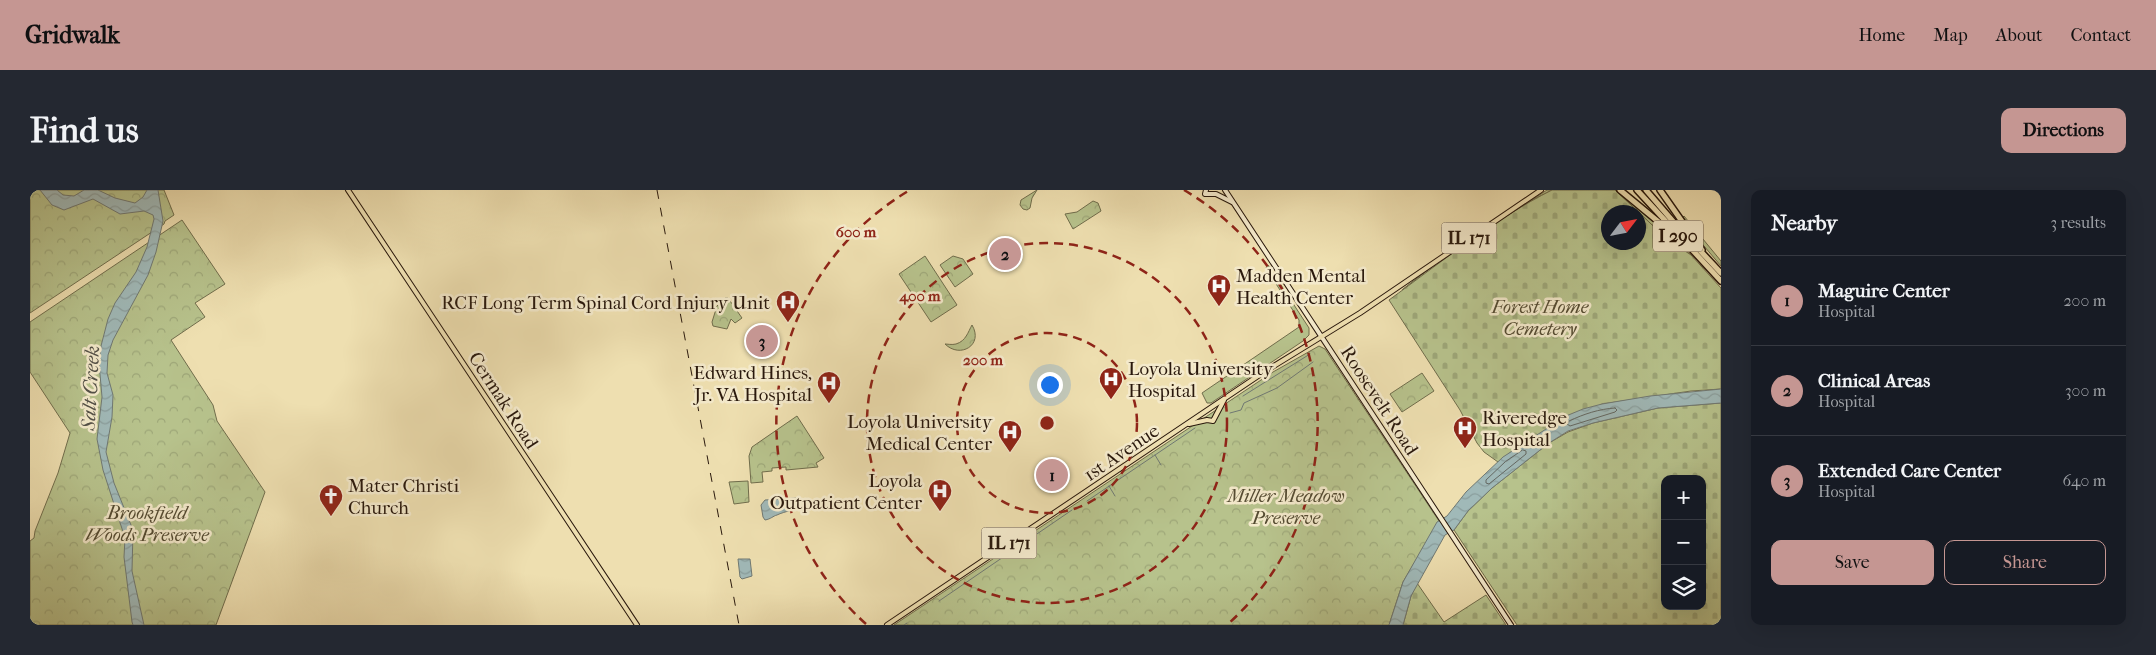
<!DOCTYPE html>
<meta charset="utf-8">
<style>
body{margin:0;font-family:"IM FELL French Canon",serif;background:#242831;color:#f1f3f6}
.controls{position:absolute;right:15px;bottom:15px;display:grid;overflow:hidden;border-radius:10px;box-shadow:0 5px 20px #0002}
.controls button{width:45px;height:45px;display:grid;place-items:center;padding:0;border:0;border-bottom:1px solid #363941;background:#171b24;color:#f1f3f6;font:25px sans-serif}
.compass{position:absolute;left:1571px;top:15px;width:45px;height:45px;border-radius:50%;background:#171b24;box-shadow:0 5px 20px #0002;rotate:58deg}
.you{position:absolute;left:1019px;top:194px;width:18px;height:18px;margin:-12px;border:4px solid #fff;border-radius:50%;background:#1a73e8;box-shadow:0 0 0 8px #1a73e833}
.badge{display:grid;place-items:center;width:32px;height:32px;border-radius:50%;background:#c59692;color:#111;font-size:16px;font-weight:700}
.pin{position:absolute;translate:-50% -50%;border:2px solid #fff;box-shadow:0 1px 5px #0006}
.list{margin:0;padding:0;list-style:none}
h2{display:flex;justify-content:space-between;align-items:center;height:65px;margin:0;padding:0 20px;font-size:21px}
h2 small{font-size:16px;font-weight:400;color:#9ea1a6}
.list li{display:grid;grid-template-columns:32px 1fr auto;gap:15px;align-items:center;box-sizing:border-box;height:90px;padding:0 20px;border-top:1px solid #363941}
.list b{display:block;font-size:19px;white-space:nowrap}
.list p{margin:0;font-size:16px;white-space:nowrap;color:#9ea1a6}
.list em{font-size:16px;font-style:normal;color:#9ea1a6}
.actions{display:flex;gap:10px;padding:15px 20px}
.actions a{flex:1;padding:11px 0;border:1px solid #c59692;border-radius:10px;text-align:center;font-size:18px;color:#c59692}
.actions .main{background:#c59692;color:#111}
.icon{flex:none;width:28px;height:28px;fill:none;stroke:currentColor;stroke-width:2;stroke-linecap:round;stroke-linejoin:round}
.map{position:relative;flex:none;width:1691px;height:435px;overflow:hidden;border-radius:10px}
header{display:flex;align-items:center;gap:30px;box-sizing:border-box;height:70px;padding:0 25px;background:#c59692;color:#111}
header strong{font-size:24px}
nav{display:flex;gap:28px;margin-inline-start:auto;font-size:18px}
.intro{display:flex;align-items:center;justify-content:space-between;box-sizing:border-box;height:120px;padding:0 30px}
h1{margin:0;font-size:35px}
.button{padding:12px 22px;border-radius:10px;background:#c59692;color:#111;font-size:18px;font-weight:700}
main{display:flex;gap:30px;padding:0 30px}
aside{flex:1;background:#171b24;border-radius:10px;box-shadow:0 5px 20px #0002}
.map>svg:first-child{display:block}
.grass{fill:#b7c28c;stroke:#706d4c}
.cemetery{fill:url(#cemetery-stones);stroke:#706d4c;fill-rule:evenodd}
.park{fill:url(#park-crowns);stroke:#706d4c}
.water{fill:url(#water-waves);stroke:#707973}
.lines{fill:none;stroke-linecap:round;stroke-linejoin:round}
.shore{stroke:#646862;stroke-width:1}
.stream{stroke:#707973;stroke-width:1}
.secondary-casing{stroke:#29180c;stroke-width:6}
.primary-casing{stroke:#29180c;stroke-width:6}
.highway-casing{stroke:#29180c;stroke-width:8}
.secondary{stroke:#f4eacc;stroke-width:4}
.primary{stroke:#eedfb0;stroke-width:4}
.highway{stroke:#eedfb0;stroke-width:5}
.rail{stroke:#29180c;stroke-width:1;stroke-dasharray:9 9;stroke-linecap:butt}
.ring{fill:none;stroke:#8f2418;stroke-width:2.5;stroke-dasharray:9 6}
.labels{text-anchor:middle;stroke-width:5;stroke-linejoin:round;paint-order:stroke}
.shield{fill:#f4eacc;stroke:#665746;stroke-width:1}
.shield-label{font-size:18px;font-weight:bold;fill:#29180c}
.poi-label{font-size:19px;fill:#29180c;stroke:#f4eacc;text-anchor:start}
.park-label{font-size:19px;font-style:italic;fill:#544b32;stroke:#f4eacc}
.street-label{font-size:19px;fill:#29180c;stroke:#f4eacc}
.water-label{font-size:20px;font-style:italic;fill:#535048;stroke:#f4eacc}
.centre{fill:#8f2418;stroke:#f4eacc;stroke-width:2.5}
.ring-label{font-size:15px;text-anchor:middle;font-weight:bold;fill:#8f2418;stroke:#f4eacc;stroke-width:5;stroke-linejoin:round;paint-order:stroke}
</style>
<header>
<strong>Gridwalk</strong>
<nav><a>Home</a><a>Map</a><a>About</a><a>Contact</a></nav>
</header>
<div class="intro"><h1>Find us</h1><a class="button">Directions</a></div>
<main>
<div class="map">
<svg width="1691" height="435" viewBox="0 0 1691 435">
<defs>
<pattern id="cemetery-stones" width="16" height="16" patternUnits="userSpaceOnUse" patternTransform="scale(1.25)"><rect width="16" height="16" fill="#b7c28c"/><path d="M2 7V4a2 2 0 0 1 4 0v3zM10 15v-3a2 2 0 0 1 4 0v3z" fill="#9da678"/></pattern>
<pattern id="park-crowns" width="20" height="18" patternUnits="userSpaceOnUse" patternTransform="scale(1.25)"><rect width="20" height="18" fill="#b7c28c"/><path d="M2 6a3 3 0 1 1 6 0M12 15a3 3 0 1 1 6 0" fill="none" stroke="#9da678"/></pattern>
<pattern id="water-waves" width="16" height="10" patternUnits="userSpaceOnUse" patternTransform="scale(1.25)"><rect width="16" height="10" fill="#a0b9b8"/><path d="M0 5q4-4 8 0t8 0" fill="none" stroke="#8a9e9d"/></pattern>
</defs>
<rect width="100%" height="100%" fill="#eedfb0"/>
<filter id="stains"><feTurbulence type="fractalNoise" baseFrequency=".004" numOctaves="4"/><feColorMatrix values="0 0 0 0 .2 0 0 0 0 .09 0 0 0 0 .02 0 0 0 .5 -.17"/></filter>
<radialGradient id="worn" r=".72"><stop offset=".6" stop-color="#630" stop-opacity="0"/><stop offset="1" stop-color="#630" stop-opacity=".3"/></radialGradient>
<g class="grass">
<path d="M1517 0H1522L1504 9 1406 74 1372 100 1402 76Z"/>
<path d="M1585 0H1588L1661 65 1637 49Z"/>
<path d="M1654 26 1691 71V76L1651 29Z"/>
<path d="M1238 75 1279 138V145L1273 151 1181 213H1177L1172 203 1269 137V130L1236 78Z"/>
</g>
<g class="cemetery">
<path d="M1522 0H1585L1637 49 1661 65 1691 98V199L1661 201 1572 214 1481 262 1468 272 1454 262 1447 253 1430 220 1359 110C1410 73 1466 28 1522 0ZM1578 22H1608V52H1578Z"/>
<path d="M1691 213V435H1487L1424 340 1438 321 1462 298 1519 253 1538 242 1563 233 1628 218ZM1635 289H1672V416H1635Z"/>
<path d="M1387 393 1414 432 1456 405 1476 435H1373L1381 406Z"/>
</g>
<g class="park">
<path d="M0 0H134L144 25 135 31 134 34 0 123Z"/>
<path d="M1007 0 1002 8 1000 18 997 20 993 19 990 15 991 10Z"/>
<path d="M1063 11 1068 13 1071 21 1043 39 1035 24 1047 22Z"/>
<path d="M152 30 195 94 165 113 175 127 141 150 183 215 187 231 235 302 186 435H0V351L4 348 5 341 28 283 40 243 0 182V132Z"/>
<path d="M895 66 927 115 901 132 869 84Z"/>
<path d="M923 66 933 69 943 84 925 97 910 75Z"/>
<path d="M695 108H698L712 128 705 133 701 129 697 139 683 136 682 132 687 116Z"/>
<path d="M942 135C954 155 930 169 915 154 917 154 922 155 926 154 936 151 938 142 942 135Z"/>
<path d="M1289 156 1295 159 1409 331 1373 392 1359 435H864L1243 182Z"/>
<path d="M1392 183 1404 201 1372 222 1360 204Z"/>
<path d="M767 226 794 268 786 273 788 277 756 280V277L742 278V281L732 282 733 292 721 293 719 266 722 257Z"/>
<path d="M718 291 719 312 704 314 699 292Z"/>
</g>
<g class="water">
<path d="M10 0H27L33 5 44 6 54 0H68L85 8 105 13 113 7 117 0H128L133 31 126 62 118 85 83 150 78 165 77 183 83 205 82 227 76 262 84 293 103 340 102 381 114 435H103L102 432 94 367 95 348 73 280 67 249 72 207 69 173 71 156 78 129 85 113 106 82 117 57 124 29 123 25 114 21 90 24 63 9 34 20 22 15Z"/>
<path d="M1691 199V213L1628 218 1563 233 1538 241 1519 253 1462 298 1438 321 1424 340 1415 345 1381 406 1373 435H1359L1373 392 1407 332 1417 326 1436 302 1473 267 1536 226 1553 219 1572 214 1620 206Z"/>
<path d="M767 308 771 314C765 321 755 321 747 325 743 326 741 329 735 330L733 327 731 315 735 310Z"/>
<path d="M708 369H720L722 386 712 389 710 387Z"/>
</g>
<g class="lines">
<g class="shore">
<path d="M1585 218 1587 220 1585 222 1540 236 1537 234 1539 231C1554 224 1569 219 1585 218Z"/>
<path d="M1493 260 1496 261V264L1459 294 1456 293V290L1475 272Z"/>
</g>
<g class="stream">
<path d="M1213 206 1280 164"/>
<path d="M1200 223 1211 220 1214 213 1247 198 1283 172"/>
<path d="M1125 265 1131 275"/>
<path d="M1079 296 1085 306"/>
<path d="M1057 311 1165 238"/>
<path d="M909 411 1042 320"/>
<path d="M874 435 877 433"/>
</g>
<g class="secondary-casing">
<g id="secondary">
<path d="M1176 0 1175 4H1186L1202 12"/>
<path d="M1195 0 1481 435"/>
</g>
</g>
<g class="primary-casing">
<g id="primary">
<path d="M318 0 607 435"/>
<path d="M1159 234 1177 230 1183 231 1194 210"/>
<path d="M857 435 1234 182 1330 123 1511 0"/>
</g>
</g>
<g class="highway-casing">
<g id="highway">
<path d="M1590 0 1642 43"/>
<path d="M1607 0 1691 91"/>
<path d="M1616 0 1647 36 1691 83"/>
<path d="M1630 0 1672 60"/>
</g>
</g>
<use href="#secondary" class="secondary"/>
<use href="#primary" class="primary"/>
<use href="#highway" class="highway"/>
<path class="rail" d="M627 0 709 435"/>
</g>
<g class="ring">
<circle cx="1017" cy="233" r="90"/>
<circle cx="1017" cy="233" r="180"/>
<path d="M836 434A270 270 0 0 1 880 0M1154 0A270 270 0 0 1 1198 434"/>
</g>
<defs>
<g id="hospital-pin" transform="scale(1.25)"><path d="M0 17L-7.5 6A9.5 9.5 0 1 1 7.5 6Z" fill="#8f2418" stroke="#f4eacc"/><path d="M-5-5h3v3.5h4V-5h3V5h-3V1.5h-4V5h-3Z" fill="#fff"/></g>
<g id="church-pin" transform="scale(1.25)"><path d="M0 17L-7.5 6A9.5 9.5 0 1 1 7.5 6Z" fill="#8f2418" stroke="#f4eacc"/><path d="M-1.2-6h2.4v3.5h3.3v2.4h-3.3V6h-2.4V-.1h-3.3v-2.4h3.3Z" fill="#fff"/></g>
</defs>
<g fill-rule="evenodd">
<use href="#hospital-pin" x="1189" y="96"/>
<use href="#hospital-pin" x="758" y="112"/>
<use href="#hospital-pin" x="1081" y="189"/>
<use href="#hospital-pin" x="799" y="193"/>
<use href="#hospital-pin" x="1435" y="238"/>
<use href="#hospital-pin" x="980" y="242"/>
<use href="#hospital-pin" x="910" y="301"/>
<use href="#church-pin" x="301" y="306"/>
</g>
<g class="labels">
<g class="shield">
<rect x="1623" y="30.5" width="50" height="31" rx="4"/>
<rect x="1411.5" y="32.5" width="55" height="31" rx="4"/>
<rect x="951.5" y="337.5" width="55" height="31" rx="4"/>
</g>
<g class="shield-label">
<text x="1648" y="52">I 290</text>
<text x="1439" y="54">IL 171</text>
<text x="979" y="359">IL 171</text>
</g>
<g class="poi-label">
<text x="1206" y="92">Madden Mental<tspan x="1206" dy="22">Health Center</tspan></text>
<text x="740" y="119" text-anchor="end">RCF Long Term Spinal Cord Injury Unit</text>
<text x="1098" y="185">Loyola University<tspan x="1098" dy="22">Hospital</tspan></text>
<text x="782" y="189" text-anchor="end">Edward Hines,<tspan x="782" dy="22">Jr. VA Hospital</tspan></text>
<text x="1452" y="234">Riveredge<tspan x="1452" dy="22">Hospital</tspan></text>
<text x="962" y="238" text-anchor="end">Loyola University<tspan x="962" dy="22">Medical Center</tspan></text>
<text x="892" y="297" text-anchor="end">Loyola<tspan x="892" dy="22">Outpatient Center</tspan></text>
<text x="318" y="302">Mater Christi<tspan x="318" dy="22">Church</tspan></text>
</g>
<g class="park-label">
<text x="1510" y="123">Forest Home<tspan x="1510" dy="22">Cemetery</tspan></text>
<text x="1256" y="312">Miller Meadow<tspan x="1256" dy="22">Preserve</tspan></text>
<text x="117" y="329">Brookfield<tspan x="117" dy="22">Woods Preserve</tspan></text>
</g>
<g class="street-label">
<text transform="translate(474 210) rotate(57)" y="7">Cermak Road</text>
<text transform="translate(1350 210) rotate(57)" y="7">Roosevelt Road</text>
<text transform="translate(1091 262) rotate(-34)" y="7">1st Avenue</text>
</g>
<g class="water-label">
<text transform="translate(60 198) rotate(-87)" y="7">Salt Creek</text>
</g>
</g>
<circle cx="1017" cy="233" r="8" class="centre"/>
<g class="ring-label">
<text x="826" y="47">600 m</text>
<text x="890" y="111">400 m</text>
<text x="953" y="175">200 m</text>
</g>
<rect width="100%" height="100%" filter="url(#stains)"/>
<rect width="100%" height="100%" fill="url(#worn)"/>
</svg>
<div class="controls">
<button>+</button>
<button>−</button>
<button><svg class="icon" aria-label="layers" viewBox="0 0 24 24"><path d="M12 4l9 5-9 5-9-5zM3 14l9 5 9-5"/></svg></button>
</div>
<svg class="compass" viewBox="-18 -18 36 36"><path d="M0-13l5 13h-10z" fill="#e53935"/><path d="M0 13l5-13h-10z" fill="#9ea1a6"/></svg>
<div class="you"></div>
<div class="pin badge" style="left:1022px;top:285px">1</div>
<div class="pin badge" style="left:975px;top:64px">2</div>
<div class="pin badge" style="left:732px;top:151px">3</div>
</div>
<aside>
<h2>Nearby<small>3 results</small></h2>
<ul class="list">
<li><span class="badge">1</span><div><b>Maguire Center</b><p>Hospital</p></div><em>200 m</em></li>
<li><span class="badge">2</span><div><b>Clinical Areas</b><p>Hospital</p></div><em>300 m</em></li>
<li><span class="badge">3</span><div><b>Extended Care Center</b><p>Hospital</p></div><em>640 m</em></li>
</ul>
<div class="actions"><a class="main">Save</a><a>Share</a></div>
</aside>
</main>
